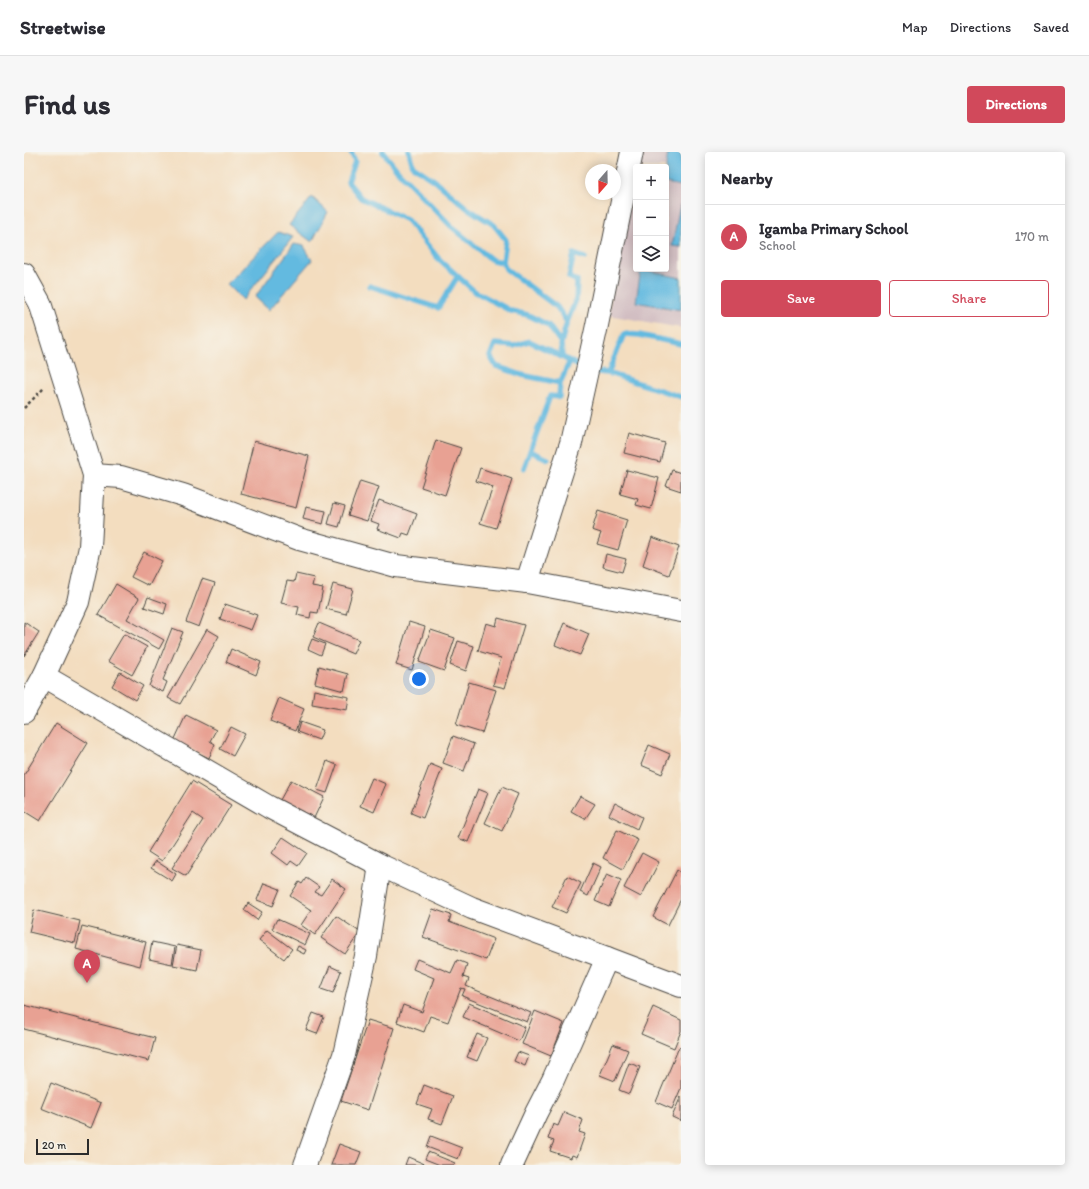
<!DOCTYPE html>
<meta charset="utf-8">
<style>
body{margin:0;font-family:Itim,sans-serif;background:#f7f7f7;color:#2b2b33}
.controls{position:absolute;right:12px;top:12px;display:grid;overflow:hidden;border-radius:4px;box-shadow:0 2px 10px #0003}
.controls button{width:36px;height:36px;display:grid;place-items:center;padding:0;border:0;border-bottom:1px solid #e1e1e2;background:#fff;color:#2b2b33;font:20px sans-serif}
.compass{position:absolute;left:561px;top:12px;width:36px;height:36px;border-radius:50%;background:#fff;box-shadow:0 2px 10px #0003;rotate:200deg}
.scale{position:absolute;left:12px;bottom:10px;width:53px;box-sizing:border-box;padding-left:4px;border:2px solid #2b2b2b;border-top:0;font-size:11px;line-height:14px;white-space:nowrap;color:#2b2b2b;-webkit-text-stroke:3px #f7f3e8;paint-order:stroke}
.you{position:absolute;left:395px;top:527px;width:14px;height:14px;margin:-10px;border:3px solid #fff;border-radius:50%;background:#1a73e8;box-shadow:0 0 0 6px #1a73e833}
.badge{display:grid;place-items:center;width:26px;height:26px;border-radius:50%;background:#d1495b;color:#fff;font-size:13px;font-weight:700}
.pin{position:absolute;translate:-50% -33px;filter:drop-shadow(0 1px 2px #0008)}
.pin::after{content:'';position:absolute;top:21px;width:14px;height:12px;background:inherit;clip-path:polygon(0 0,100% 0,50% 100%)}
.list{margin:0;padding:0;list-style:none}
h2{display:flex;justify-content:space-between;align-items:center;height:52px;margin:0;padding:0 16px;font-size:17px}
h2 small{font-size:13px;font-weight:400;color:#7c7c81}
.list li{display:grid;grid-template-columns:26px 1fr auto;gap:12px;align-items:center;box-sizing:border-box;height:64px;padding:0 16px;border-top:1px solid #e1e1e2}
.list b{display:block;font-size:15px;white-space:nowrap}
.list p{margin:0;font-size:13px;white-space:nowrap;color:#7c7c81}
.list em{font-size:13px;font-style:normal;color:#7c7c81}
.actions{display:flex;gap:8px;padding:12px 16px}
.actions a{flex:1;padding:9px 0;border:1px solid #d1495b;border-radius:4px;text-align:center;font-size:14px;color:#d1495b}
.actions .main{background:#d1495b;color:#fff}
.icon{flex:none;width:22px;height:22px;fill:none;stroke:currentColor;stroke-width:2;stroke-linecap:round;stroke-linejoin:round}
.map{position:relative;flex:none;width:657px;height:1013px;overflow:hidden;border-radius:4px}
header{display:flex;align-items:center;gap:24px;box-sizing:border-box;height:56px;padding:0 20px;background:#fff;border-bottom:1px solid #e1e1e2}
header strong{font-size:19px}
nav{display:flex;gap:22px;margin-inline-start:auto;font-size:14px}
.intro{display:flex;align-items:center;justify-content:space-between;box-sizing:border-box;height:96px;padding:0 24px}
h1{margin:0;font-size:28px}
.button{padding:10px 18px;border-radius:4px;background:#d1495b;color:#fff;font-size:14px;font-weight:700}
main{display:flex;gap:24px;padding:0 24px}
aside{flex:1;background:#fff;border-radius:4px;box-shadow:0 2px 10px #0003}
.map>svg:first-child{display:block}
.industrial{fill:#d2bec2}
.water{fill:#64bae0;stroke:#487286}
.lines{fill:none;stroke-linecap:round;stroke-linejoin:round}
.stream{stroke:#64bae0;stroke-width:5.5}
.building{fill:#e8a193}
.minor-casing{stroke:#494641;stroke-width:24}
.path{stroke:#494641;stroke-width:2.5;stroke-dasharray:3 3;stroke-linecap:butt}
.minor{stroke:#fff;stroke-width:22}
</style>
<header>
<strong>Streetwise</strong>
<nav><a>Map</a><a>Directions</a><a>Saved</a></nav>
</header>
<div class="intro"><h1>Find us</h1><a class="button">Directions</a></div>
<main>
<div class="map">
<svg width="657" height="1013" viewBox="0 0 657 1013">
<rect width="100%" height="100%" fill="#f7f3e8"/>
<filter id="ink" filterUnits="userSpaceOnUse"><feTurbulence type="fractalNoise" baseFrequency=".025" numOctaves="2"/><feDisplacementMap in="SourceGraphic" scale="8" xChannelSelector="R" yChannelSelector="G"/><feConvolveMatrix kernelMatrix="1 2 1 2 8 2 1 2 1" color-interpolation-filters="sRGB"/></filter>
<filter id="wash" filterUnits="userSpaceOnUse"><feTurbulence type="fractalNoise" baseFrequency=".012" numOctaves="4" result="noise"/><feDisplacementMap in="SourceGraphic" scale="16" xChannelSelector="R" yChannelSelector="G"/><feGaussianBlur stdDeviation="0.9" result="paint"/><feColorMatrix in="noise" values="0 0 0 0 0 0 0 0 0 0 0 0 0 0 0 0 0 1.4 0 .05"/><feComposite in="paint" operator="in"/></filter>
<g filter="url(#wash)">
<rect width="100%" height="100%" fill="#f3ddbf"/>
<path class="industrial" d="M615 0H657V176L584 163 612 17V117H642V15H612Z"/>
<g class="water">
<path d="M644 0H657V34L642 31V15Z"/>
<path d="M288 45 304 60 288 90 265 73Z"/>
<path d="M656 53H657V95L648 94Z"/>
<path d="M254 80 269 85 219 148 203 132Z"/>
<path d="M270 92 280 94 288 108 245 158 231 145Z"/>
<path d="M617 117 657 126V158L612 150Z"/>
</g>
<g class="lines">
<g class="stream">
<path d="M327 0 331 9 324 30 337 46 383 68 414 106 450 139 487 159 504 163 524 173 537 191 538 205 553 213"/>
<path d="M359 0 374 19 428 75 468 108 479 110"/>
<path d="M385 0 389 14 410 28 443 56 470 73 482 88 479 110 482 117 533 155 543 170 537 191"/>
<path d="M346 134 414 156 434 124"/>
<path d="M543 170 552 148 553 129 545 125 550 102 561 106"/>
<path d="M574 220 584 221 657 245"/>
<path d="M584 221 600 182 615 183 657 192"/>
<path d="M536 231 498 223 472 214 466 204 471 192 490 194 505 189 538 205"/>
<path d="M506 299 524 307"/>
<path d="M500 316 526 244 535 245 536 231 546 209"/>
</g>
</g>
<g id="blocks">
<g class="building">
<path d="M605 281 641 291 636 310 600 301Z"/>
<path d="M412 288 437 296 421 343 397 335Z"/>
<path d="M230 289 285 304 272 356 217 342Z"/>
<path d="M456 316 488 327 472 376 456 371 469 335 452 329Z"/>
<path d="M603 318 635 326 627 357 612 353 614 347 596 342Z"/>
<path d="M648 318 657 321V339L642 334Z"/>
<path d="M336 329 355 335 343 369 324 363Z"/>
<path d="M355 348 393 362 385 383 379 381 377 386 353 377 355 372 347 369Z"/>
<path d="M310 351 321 354 315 375 304 372Z"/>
<path d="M282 355 302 359 299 372 279 367Z"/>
<path d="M574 359 603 368 594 398 573 392 577 381 568 378Z"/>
<path d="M628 385 655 395 645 423 619 413Z"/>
<path d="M120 400 138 409 125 434 107 425Z"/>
<path d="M582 402 602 407 598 420 579 415Z"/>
<path d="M272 422 290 426 288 434 299 436 294 461 287 460 286 466 273 463 275 455 257 451 263 429 270 430Z"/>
<path d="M178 427 191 431 175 475 162 470Z"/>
<path d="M92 432 115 446 103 467 140 488 135 497 74 463Z"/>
<path d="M309 432 329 437 322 462 302 457Z"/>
<path d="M124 445 143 452 140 462 120 455Z"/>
<path d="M201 452 233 463 227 478 196 467Z"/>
<path d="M474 466 500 473 481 536 469 533 477 506 454 499 462 471 472 474Z"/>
<path d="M0 470 15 480 0 504Z"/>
<path d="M385 470 401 475 388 518 372 513Z"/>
<path d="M295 471 335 488 329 502 289 485Z"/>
<path d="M540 471 565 482 556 503 531 493Z"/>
<path d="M148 476 159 480 139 528 143 530 139 540 125 534Z"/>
<path d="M183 477 195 484 156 552 144 546Z"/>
<path d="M407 478 431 486 420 519 395 510Z"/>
<path d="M100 482 123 495 108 523 84 509Z"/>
<path d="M288 487 301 492 297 503 284 497Z"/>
<path d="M434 489 450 494 442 519 426 513Z"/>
<path d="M207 497 237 510 232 523 202 510Z"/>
<path d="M295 514 324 522 320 539 291 531Z"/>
<path d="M96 520 119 534 111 548 88 534Z"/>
<path d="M445 530 472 538 458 581 432 573Z"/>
<path d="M290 538 325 545 323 558 288 552Z"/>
<path d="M255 546 280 557 271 579 246 569Z"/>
<path d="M162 563 192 578 186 589 191 592 185 606 150 589Z"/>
<path d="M276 570 299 578 295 588 273 580Z"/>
<path d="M32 571 64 591 16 669 0 659V623Z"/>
<path d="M207 575 221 582 209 604 196 597Z"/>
<path d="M429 584 450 592 440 619 419 611Z"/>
<path d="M625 593 646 602 638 622 617 613Z"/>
<path d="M303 609 313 613 303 641 293 638Z"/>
<path d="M406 612 418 617 399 666 387 661Z"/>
<path d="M348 626 362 632 350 660 336 654Z"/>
<path d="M267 628 300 645 290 666 256 648Z"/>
<path d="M168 629 207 653 162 724 148 716 179 668 169 661 138 709 124 700Z"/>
<path d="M478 635 494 642 478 679 461 671Z"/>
<path d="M454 637 464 641 444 690 434 686Z"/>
<path d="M556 644 571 652 561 667 547 659Z"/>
<path d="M591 651 618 665 613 677 585 663Z"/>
<path d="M593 678 614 688 599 717 579 706Z"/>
<path d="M259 685 283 701 274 714 267 709 264 713 248 701Z"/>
<path d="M618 701 635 710 617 745 600 736Z"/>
<path d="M132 709 152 722 148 729 127 716Z"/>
<path d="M569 711 577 715 564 744 556 740Z"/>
<path d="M653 718 657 721V747L644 773 629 765Z"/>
<path d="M583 722 597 728 585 755 571 749Z"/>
<path d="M543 724 557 731 542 761 528 755Z"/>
<path d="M282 726 295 735 291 740 297 743 308 727 322 737 291 783 277 773 287 758 266 744 275 730 278 732Z"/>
<path d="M240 731 256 737 249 754 233 748Z"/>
<path d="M224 751 238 760 233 768 220 758Z"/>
<path d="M409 757 427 763 425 770 470 787 462 808 399 785Z"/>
<path d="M10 758 56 769 51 791 5 780Z"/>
<path d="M312 764 336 780 321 802 297 786Z"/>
<path d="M253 767 286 782 281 793 248 777Z"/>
<path d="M58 774 122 790 116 814 52 797Z"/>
<path d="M243 778 268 797 260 807 235 788Z"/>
<path d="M128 790 151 795 148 812 125 807Z"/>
<path d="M153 793 177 798 173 818 149 813Z"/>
<path d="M274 794 282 798 280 802 272 798Z"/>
<path d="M393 807 427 821 433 808 443 812 439 825 445 827 442 834 507 861 503 870 438 844 441 837 437 836 424 870 406 864 400 880 373 870 379 853 398 860 410 826 389 817Z"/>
<path d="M306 814 317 819 309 841 297 837Z"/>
<path d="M445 851 501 875 495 889 439 865Z"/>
<path d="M0 853 131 886 125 909 0 877Z"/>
<path d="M629 855 657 868V879L650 896 617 882Z"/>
<path d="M511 859 540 871 527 904 498 892Z"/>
<path d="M289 861 300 865 293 882 282 878Z"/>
<path d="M344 868 370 876 344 958 317 949Z"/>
<path d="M453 882 463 886 453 909 443 905Z"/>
<path d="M589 892 604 898 591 929 576 923Z"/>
<path d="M655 895 657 896V936L648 957 632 950Z"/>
<path d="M494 900 505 904 501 914 490 909Z"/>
<path d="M605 911 616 915 605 942 595 938Z"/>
<path d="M27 931 77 951 67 976 17 956Z"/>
<path d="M400 933 429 944 418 972 404 967 408 957 393 952Z"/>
<path d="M657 944V969L648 965Z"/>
<path d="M540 960 559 968 555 980 561 982 553 1005 548 1003 547 1006 526 999 530 989 524 987 529 972 534 974Z"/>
<path d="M407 984 438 996 434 1007 403 995Z"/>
<path d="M315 992 337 1000 332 1013H307Z"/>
<path d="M404 1000 431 1011 430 1013H416L401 1007Z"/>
<path d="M384 1005 403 1013H381Z"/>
</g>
</g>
</g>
<g filter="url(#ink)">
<use href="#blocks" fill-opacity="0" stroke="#494641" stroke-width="1"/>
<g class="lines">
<g class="minor-casing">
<g id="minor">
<path d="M0 122 16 151 70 323 66 395 54 450 20 524 0 560"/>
<path d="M70 323 97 325 159 343 275 387 372 414 503 430 657 459"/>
<path d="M503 430 547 291 572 178 608 0"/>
<path d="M20 524 245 655 356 713 448 756 583 806 657 834"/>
<path d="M281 1013 320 903 342 804 356 713"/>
<path d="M488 1013 512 961 529 928 583 806"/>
</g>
</g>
<path class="path" d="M0 256 21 235"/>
<use href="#minor" class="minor"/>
</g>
</g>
</svg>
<div class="controls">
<button>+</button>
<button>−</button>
<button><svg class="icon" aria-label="layers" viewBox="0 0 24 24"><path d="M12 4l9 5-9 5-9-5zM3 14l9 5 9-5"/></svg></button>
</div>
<svg class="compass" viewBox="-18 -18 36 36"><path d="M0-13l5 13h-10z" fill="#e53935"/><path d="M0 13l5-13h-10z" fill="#7c7c81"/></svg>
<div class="scale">20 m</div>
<div class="you"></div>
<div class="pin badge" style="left:63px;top:831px">A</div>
</div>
<aside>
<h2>Nearby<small></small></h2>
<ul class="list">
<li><span class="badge">A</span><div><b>Igamba Primary School</b><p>School</p></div><em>170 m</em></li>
</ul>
<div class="actions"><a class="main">Save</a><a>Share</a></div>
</aside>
</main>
